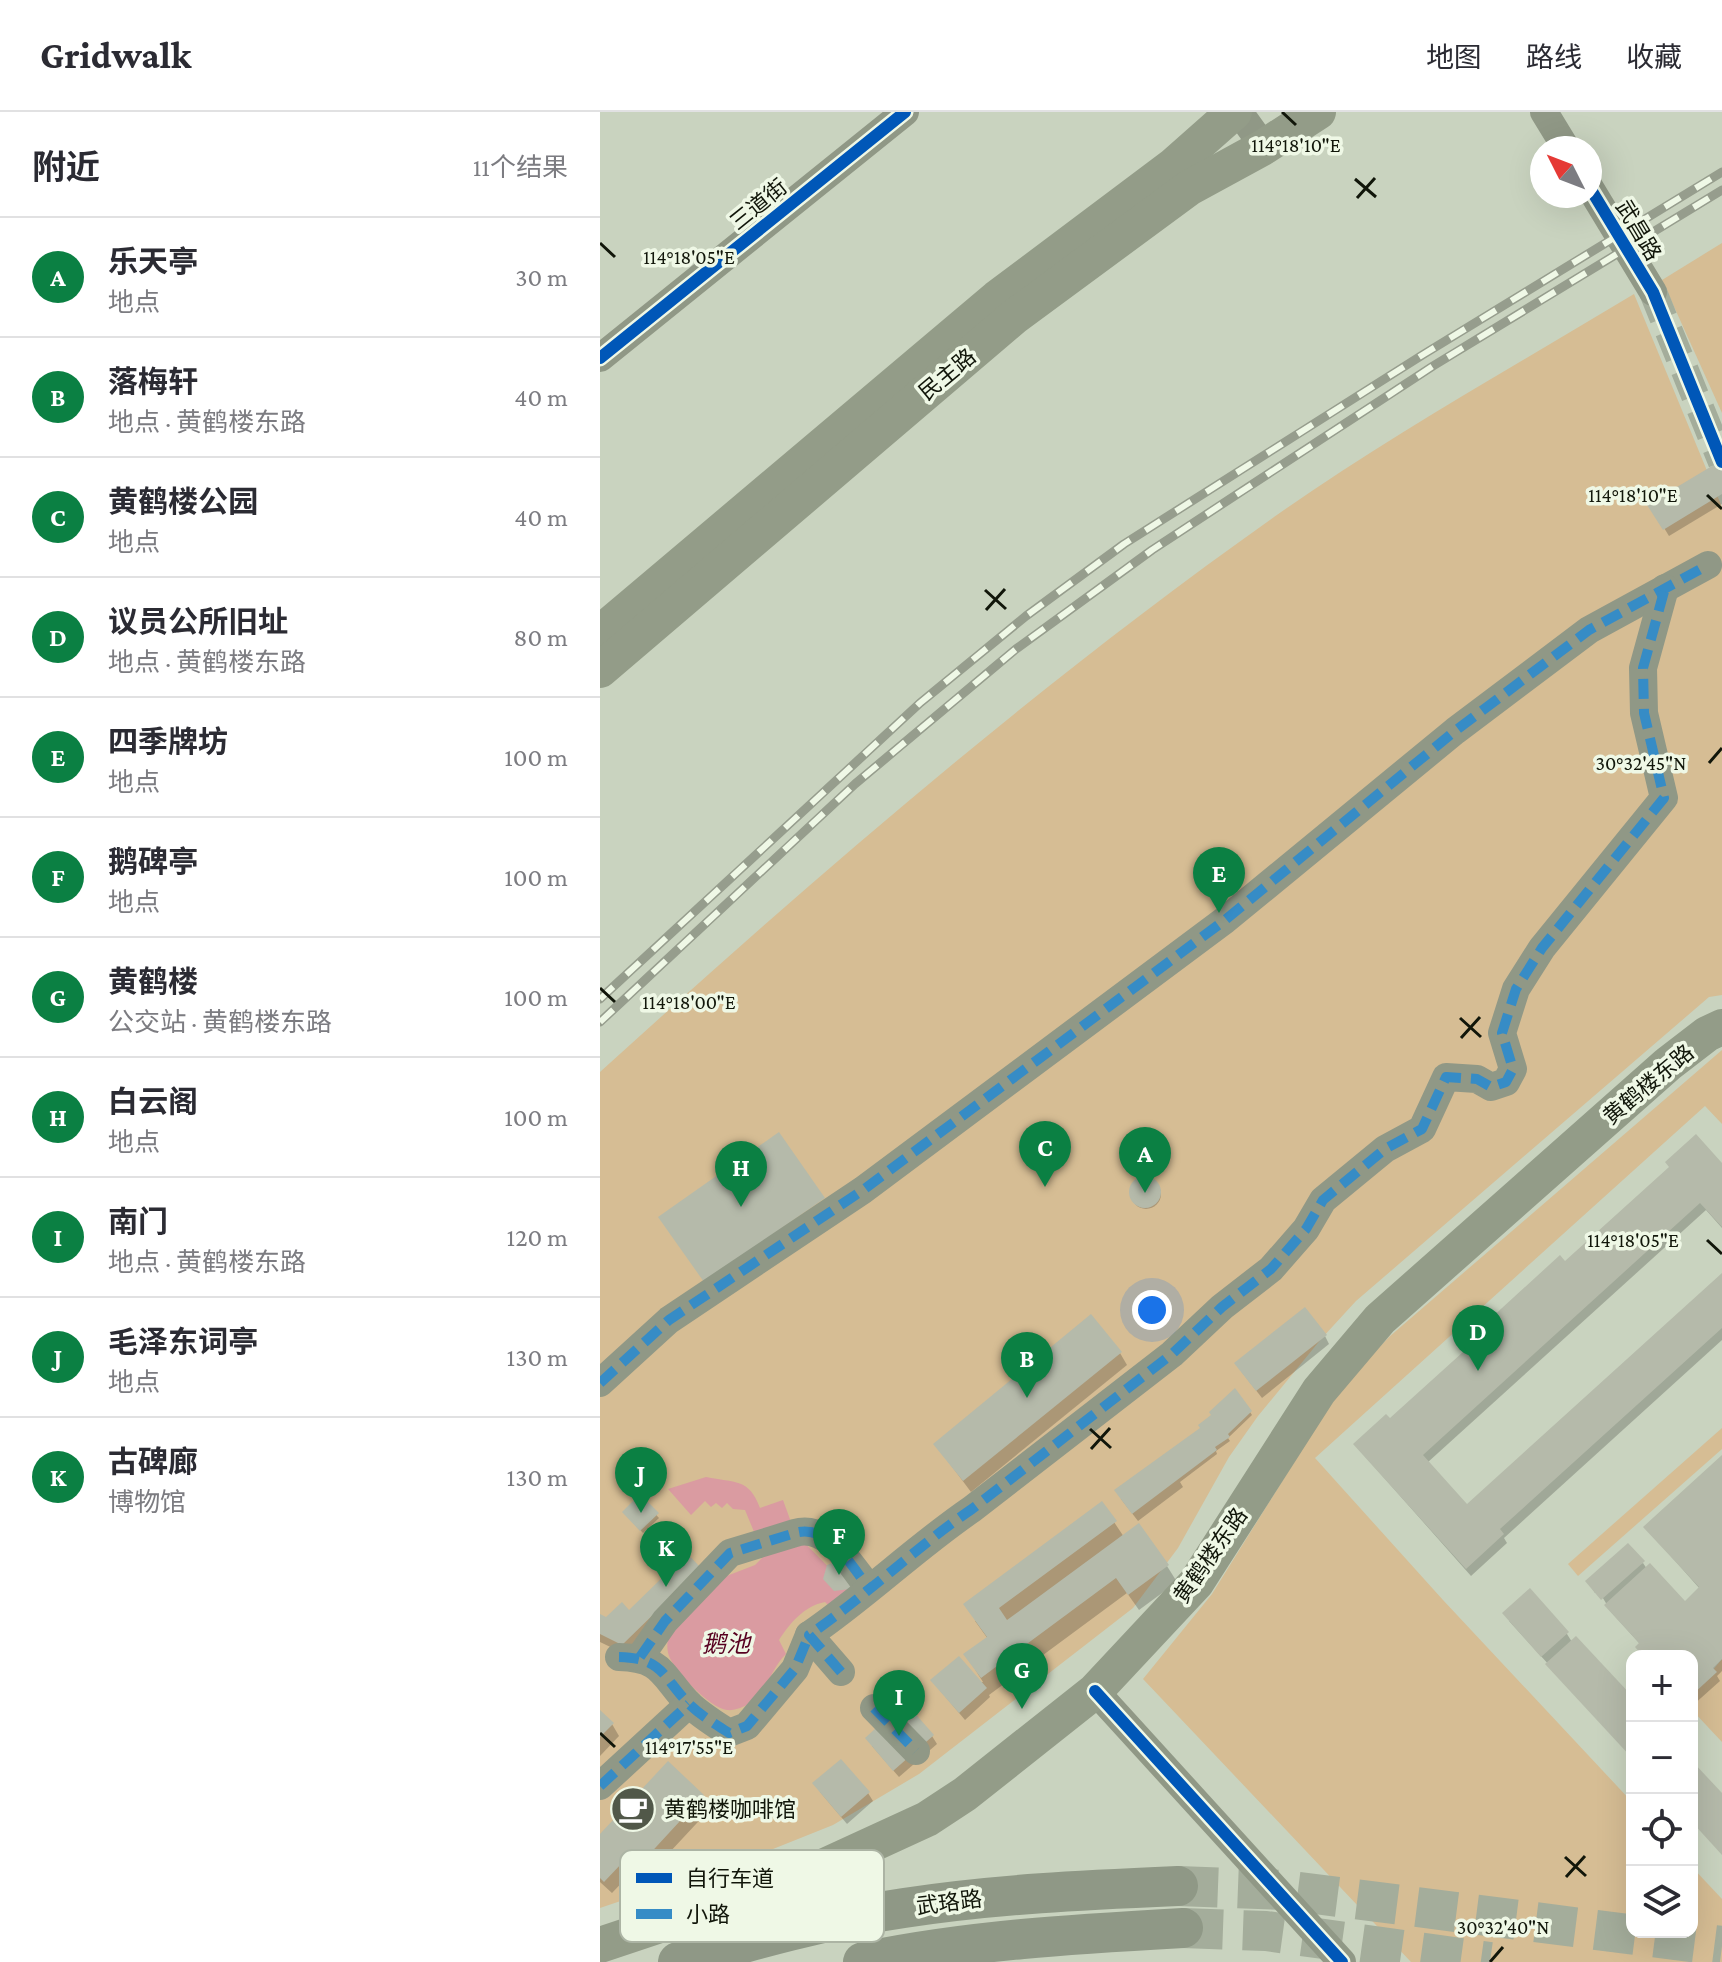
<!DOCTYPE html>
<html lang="zh">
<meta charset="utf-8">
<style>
body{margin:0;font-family:"Crimson Pro","Noto Sans SC",serif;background:#f7f7f7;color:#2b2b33}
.controls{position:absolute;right:24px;bottom:24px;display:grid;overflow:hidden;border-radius:16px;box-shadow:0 8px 32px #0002}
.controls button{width:72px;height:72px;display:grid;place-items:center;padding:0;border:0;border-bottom:2px solid #e1e1e2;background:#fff;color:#2b2b33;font:40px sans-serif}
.compass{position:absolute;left:930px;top:24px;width:72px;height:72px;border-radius:50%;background:#fff;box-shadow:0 8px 32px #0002;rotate:312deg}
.you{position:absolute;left:552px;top:1198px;width:28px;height:28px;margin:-20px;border:6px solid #fff;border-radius:50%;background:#1a73e8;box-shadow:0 0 0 12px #1a73e833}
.badge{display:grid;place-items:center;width:52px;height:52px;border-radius:50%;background:#0b8043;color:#fff;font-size:26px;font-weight:700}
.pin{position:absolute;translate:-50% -66px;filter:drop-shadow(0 2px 4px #0008)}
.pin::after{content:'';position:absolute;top:42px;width:28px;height:24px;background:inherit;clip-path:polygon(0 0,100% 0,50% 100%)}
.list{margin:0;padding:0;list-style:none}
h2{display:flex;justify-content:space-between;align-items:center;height:104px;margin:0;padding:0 32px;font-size:34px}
h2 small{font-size:26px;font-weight:400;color:#7c7c81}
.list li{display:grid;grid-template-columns:52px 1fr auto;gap:24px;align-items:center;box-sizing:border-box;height:120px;padding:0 32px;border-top:2px solid #e1e1e2}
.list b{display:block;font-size:30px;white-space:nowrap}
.list p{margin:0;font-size:26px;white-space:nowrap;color:#7c7c81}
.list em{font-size:26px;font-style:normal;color:#7c7c81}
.icon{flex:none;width:44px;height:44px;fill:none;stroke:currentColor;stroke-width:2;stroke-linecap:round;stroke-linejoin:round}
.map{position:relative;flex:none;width:1122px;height:1850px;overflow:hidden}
header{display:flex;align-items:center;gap:48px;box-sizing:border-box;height:112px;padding:0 40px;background:#fff;border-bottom:2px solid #e1e1e2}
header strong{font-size:38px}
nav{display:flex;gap:44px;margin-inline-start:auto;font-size:28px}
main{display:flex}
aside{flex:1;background:#fff}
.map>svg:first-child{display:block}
.green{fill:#d6bd94}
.water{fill:#da9ba1}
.shadow{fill:#0003}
.building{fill:#b5baaa}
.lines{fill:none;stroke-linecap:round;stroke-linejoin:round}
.minor-tunnel{stroke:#a4ad9b;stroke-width:28;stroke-dasharray:28 14;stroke-linecap:butt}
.highway-tunnel{stroke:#a4ad9b;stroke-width:40;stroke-dasharray:40 20;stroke-linecap:butt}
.minor{stroke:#909886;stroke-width:28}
.major{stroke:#939c88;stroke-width:36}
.highway{stroke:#8f9886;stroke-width:40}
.rail-casing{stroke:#969d8d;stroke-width:9}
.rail{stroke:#eff8e6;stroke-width:6;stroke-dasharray:18;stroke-linecap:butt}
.quiet{stroke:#368cc6;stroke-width:10;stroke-dasharray:20 10;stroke-linecap:butt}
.cycleway-casing{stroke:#eff8e6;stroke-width:17}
.cycleway{stroke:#0057b8;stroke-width:12}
.ticks{fill:none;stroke:#11160a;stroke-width:3}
.labels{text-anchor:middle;stroke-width:7;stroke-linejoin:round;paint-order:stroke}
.street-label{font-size:22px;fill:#11160a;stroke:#eff8e6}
.poi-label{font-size:22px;fill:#11160a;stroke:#eff8e6;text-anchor:start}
.water-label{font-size:24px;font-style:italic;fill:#570020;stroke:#eff8e6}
.key{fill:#eff8e6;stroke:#acb4a4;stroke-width:2}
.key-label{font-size:22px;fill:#11160a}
.ticks-label{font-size:20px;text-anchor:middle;fill:#11160a;stroke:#eff8e6;stroke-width:7;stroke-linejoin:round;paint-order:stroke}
</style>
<header>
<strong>Gridwalk</strong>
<nav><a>地图</a><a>路线</a><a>收藏</a></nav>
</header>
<main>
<aside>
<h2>附近<small>11个结果</small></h2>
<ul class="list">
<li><span class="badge">A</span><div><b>乐天亭</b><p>地点</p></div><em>30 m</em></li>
<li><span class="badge">B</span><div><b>落梅轩</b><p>地点 · 黄鹤楼东路</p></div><em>40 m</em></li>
<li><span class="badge">C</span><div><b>黄鹤楼公园</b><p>地点</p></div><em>40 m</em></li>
<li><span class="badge">D</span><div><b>议员公所旧址</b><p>地点 · 黄鹤楼东路</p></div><em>80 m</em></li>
<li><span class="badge">E</span><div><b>四季牌坊</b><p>地点</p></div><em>100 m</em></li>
<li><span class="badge">F</span><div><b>鹅碑亭</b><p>地点</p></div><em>100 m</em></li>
<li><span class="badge">G</span><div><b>黄鹤楼</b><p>公交站 · 黄鹤楼东路</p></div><em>100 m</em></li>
<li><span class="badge">H</span><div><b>白云阁</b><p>地点</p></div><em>100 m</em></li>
<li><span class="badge">I</span><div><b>南门</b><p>地点 · 黄鹤楼东路</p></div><em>120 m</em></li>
<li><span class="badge">J</span><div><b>毛泽东词亭</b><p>地点</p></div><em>130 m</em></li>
<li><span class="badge">K</span><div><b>古碑廊</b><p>博物馆</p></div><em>130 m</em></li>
</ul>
</aside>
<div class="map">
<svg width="1122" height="1850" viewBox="0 0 1122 1850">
<rect width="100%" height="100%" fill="#c9d3bf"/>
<g class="green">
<path d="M1122 131V301L1062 168Z"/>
<path d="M1034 182 1122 395V883L1109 885 756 1189 722 1226 658 1304 629 1345 578 1436 533 1496 319 1662 233 1713 168 1739 0 1796V960C216 764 435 574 674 405 789 324 913 255 1034 182Z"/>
<path d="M1122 938V1012L1105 994 715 1346 843 1488 1032 1690V1820H1092V1755L1122 1787V1850H811L543 1567 612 1482 740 1276 789 1225Z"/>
<path d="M1122 1316V1337L978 1464 968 1452Z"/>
<path d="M1122 1547V1630L1092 1598V1583Z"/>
</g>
<path class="water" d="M106 1365C135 1371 149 1366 160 1396L183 1388 195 1421 250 1477 233 1498 225 1490C204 1494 190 1511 179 1528L186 1542C171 1556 168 1579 150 1591 144 1595 134 1599 127 1598 110 1596 75 1560 69 1544 67 1538 67 1533 68 1526L124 1465 155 1453 164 1444 145 1398 133 1397 127 1391 122 1396 116 1391 111 1395 105 1389 91 1403 68 1377Z"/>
<g class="shadow">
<path d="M1122 350V392L1069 424 1050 393Z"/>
<path d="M1122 1054V1116L1106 1098 827 1351 867 1395 1122 1163V1228L904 1426 907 1431 871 1464 755 1333 790 1309 965 1152Z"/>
<circle cx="546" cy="1082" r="15"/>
<path d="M725 1224 729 1232 662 1286 641 1259Z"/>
<path d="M520 1241 527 1253 371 1380 335 1332Z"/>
<path d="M650 1300 652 1303 628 1326 630 1329 616 1339 617 1342 580 1370 583 1375 538 1409 521 1387 602 1317 613 1303Z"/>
<path d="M1122 1346V1559L1117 1564 1120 1569 1092 1594V1544H1043L1037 1535 1040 1532 1012 1501 998 1478 995 1481 988 1470 1043 1451 1047 1457 1085 1492 1100 1477 1046 1416Z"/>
<path d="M40 1385 59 1406 43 1421 27 1404Z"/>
<path d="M502 1392 524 1425 567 1454 577 1470 539 1498 527 1481 389 1583 390 1585 365 1608 338 1576 383 1570 366 1543 388 1527 375 1509Z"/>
<path d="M62 1454 99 1457 29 1544 0 1530V1504L6 1507 29 1500 68 1463Z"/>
<path d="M909 1509 967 1522 972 1530 1032 1587V1644Z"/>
<path d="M0 1600 12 1612 19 1624 0 1644Z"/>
<path d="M332 1624 337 1632 299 1665 272 1634Z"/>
<path d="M220 1680 268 1681 273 1689 247 1712Z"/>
<path d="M103 1684 110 1697 41 1771 31 1761 12 1781 0 1770V1725Z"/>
</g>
<g class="building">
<path d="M1122 348V382L1063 418 1047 393Z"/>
<path d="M179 1020 225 1086 104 1170 58 1105Z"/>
<path d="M1096 1022 1122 1051V1115L1100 1091 823 1343 867 1392 1122 1161V1216L900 1417 904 1422 866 1457 753 1332 786 1302 790 1306 894 1212 890 1207 960 1143 965 1149 1069 1055 1065 1050Z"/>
<circle cx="545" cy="1080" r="16"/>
<path d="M705 1195 727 1223 656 1279 634 1251Z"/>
<path d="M491 1202 522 1240 363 1369 333 1332Z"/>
<path d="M635 1276 652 1299 628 1322 630 1325 615 1335 617 1338 532 1402 514 1378 600 1316 598 1313 611 1303 609 1300Z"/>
<path d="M1122 1343V1547L1113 1556 1117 1560 1092 1583V1544H1043L1035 1535 1039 1531 1004 1493 1050 1451 1085 1489 1099 1475 1043 1415Z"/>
<path d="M40 1382 59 1401 40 1419 22 1400Z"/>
<path d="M502 1389 517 1409 399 1496 407 1508 539 1411 569 1453 528 1483 516 1466 381 1566 363 1542 387 1525 363 1492Z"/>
<path d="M1028 1431 1045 1449 1001 1488 985 1469Z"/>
<path d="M80 1434 101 1456 22 1533 0 1522V1502L6 1505 22 1490 29 1498 67 1461 60 1454Z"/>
<path d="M240 1448 255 1459 250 1477 234 1479 223 1467 227 1453Z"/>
<path d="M930 1476 969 1520 941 1545 902 1501Z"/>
<path d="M976 1524 1032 1584V1646L945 1552Z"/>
<path d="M359 1544 387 1576 359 1601 330 1568Z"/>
<path d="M305 1590 334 1623 293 1659 265 1626Z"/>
<path d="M0 1598 14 1611 0 1625Z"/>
<path d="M241 1647 270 1680 241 1705 212 1671Z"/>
<path d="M68 1649 104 1683 33 1760 23 1750 4 1770 0 1766V1722Z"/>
<path d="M1092 1649 1122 1681V1743L1092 1710Z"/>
</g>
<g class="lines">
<path class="minor-tunnel" d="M1053 180 1122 350"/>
<g class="highway-tunnel">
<path d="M578 1774 684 1778 1122 1834"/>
<path d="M583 1816 666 1819 890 1850"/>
</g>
<g class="minor">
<path d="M639 0 664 35"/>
<path d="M944 0 966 36"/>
<path d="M990 76 1053 180"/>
<path d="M0 246 305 0"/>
<path d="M0 1271 69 1208 263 1078 625 808 855 619 989 518 1108 453"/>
<path d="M19 1545C63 1546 62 1564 88 1591 100 1603 115 1612 129 1621L147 1614 195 1557 209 1523"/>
<path d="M40 1545 65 1509 130 1441 195 1421C228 1411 251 1454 269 1476"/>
<path d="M241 1560 209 1523C266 1484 315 1436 372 1397L572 1242 622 1195 671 1157 706 1117 723 1088 785 1037 822 1017 846 965 877 967 891 975 906 970 913 957 902 921 916 877 942 836 1064 686 1044 601 1043 556 1065 476"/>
<path d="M495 1579 742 1850"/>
<path d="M274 1596 316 1639"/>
<path d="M0 1674 89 1592"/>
</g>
<g class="major">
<path d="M0 521 397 186 573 54 634 0"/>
<path d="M0 558 414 205 589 76 664 35 718 0"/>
<path d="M0 1833 192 1769 327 1707 365 1682 495 1579 596 1471 719 1279 780 1207 1068 952 1107 922 1122 915"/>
</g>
<g class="highway">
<path d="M78 1850C152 1828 227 1807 304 1796 395 1782 486 1778 578 1774"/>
<path d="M263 1850C369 1828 476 1822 583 1816"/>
</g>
<g class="rail-casing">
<g id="rail">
<path d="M0 887 320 591 426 504 524 432 824 242 1122 60"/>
<path d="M0 910 255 672 416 537 552 438 833 254 1122 78"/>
</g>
</g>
<use href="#rail" class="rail"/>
<g class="quiet">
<path d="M0 1271 69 1208 263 1078 625 808 855 619 989 518 1108 453"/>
<path d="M19 1545C63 1546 62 1564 88 1591 100 1603 115 1612 129 1621L147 1614 195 1557 209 1523"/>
<path d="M40 1545 65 1509 130 1441 195 1421C228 1411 251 1454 269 1476"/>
<path d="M241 1560 209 1523C266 1484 315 1436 372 1397L572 1242 622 1195 671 1157 706 1117 723 1088 785 1037 822 1017 846 965 877 967 891 975 906 970 913 957 902 921 916 877 942 836 1064 686 1044 601 1043 556 1065 476"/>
<path d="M274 1596 316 1639"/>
<path d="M0 1674 89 1592"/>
</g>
<g class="cycleway-casing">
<g id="cycleway">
<path d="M990 76 1053 180 1122 350"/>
<path d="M0 246 305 0"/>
<path d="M495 1579 742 1850"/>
</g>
</g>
<use href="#cycleway" class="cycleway"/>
</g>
<path class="ticks" d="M682 0 696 13M755 67 776 85M757 86 775 66M0 131 15 145M1107 383 1122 397M385 478 406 497M386 498 405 477M1109 651 1122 636M0 876 15 890M860 906 881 925M861 926 880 905M1107 1128 1122 1142M490 1317 511 1336M491 1337 510 1316M0 1621 15 1635M965 1745 986 1764M966 1765 985 1744M890 1850 903 1835"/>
<defs>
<g id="cafe-disc" transform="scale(2.3)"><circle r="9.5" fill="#515849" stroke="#eff8e6"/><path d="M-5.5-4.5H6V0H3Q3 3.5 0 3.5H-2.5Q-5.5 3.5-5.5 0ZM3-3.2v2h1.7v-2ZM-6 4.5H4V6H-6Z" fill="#fff"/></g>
</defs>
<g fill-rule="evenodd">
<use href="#cafe-disc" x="33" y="1697"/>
</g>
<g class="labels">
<g class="street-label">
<text transform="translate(158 92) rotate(-39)" y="8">三道街</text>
<text transform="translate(1039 118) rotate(59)" y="8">武昌路</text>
<text transform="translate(347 262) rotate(-40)" y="8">民主路</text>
<text transform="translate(1048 972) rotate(-40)" y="8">黄鹤楼东路</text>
<text transform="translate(610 1443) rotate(-55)" y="8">黄鹤楼东路</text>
<text transform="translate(349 1790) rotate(-7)" y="8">武珞路</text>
</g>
<g class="poi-label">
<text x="64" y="1705">黄鹤楼咖啡馆</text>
</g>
<g class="water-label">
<text x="126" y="1540">鹅池</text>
</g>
</g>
<rect x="20" y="1738" width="264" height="92" rx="12" class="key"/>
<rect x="36" y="1761" width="36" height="10" fill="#0057b8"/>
<rect x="36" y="1797" width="36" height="10" fill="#368cc6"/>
<g class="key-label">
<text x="86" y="1774">自行车道</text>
<text x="86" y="1810">小路</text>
</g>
<g class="ticks-label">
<text x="696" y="40">114°18'10"E</text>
<text x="89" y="152">114°18'05"E</text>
<text x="1033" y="390">114°18'10"E</text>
<text x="1041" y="658">30°32'45"N</text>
<text x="89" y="897">114°18'00"E</text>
<text x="1033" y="1135">114°18'05"E</text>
<text x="89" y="1642">114°17'55"E</text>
<text x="903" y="1822">30°32'40"N</text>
</g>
</svg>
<div class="controls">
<button>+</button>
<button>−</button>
<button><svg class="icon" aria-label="locate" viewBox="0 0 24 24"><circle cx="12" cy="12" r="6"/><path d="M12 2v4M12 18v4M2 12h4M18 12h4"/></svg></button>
<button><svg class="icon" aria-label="layers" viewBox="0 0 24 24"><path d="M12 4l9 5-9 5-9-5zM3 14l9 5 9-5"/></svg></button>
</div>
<svg class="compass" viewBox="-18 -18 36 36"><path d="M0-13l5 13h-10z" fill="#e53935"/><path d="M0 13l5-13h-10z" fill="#7c7c81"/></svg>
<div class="you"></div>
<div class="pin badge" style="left:545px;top:1081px">A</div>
<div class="pin badge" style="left:427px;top:1286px">B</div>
<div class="pin badge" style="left:445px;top:1075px">C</div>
<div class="pin badge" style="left:878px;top:1259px">D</div>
<div class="pin badge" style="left:619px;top:801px">E</div>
<div class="pin badge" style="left:239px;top:1463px">F</div>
<div class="pin badge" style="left:422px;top:1597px">G</div>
<div class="pin badge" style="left:141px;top:1095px">H</div>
<div class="pin badge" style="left:299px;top:1624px">I</div>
<div class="pin badge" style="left:41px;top:1401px">J</div>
<div class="pin badge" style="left:66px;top:1475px">K</div>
</div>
</main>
